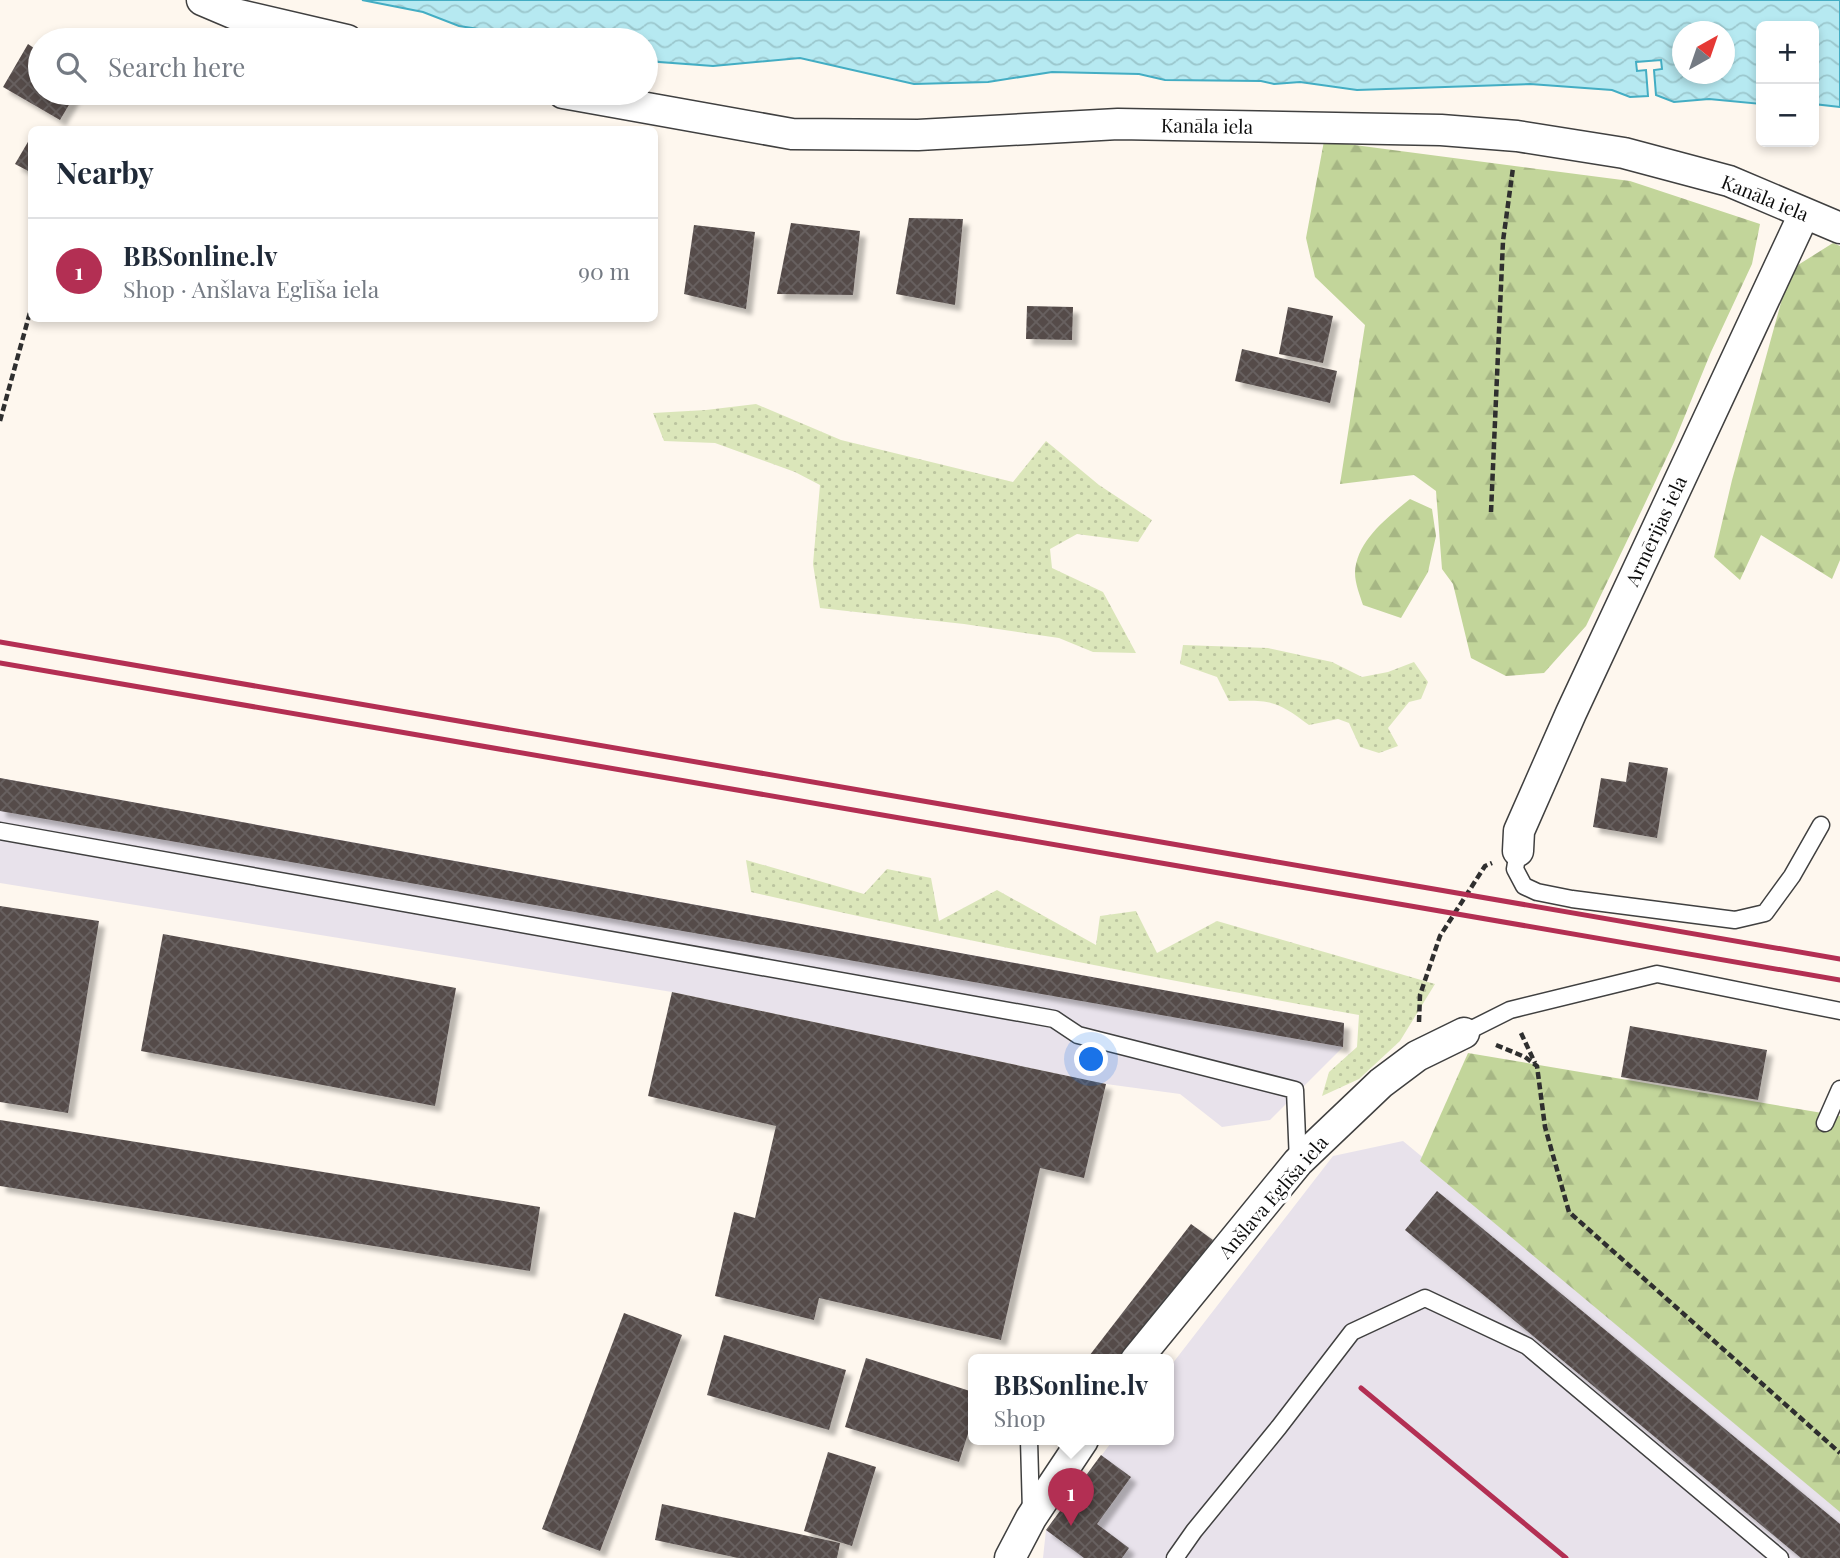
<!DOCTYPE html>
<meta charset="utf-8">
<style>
body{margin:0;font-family:"Playfair Display",serif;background:#f2f2f3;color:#1f2937}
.controls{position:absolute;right:21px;top:21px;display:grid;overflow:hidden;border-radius:10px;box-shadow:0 4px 10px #0003}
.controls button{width:63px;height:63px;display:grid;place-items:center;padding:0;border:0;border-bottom:2px solid #e0e1e3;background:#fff;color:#1f2937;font:35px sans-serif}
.compass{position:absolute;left:1672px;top:21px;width:63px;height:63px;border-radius:50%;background:#fff;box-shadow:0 4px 10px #0003;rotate:40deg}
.you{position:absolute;left:1092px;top:1060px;width:24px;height:24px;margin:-18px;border:5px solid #fff;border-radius:50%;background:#1a73e8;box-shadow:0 0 0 10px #1a73e833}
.badge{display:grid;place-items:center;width:46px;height:46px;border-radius:50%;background:#b32f53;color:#fff;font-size:23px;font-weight:700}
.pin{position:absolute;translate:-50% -58px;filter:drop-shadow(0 2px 4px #0008)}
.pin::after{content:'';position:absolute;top:37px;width:24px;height:21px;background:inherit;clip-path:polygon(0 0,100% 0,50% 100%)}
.popup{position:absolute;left:968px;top:1354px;width:206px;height:91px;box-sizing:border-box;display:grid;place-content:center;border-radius:10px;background:#fff;filter:drop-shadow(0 2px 5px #0005);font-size:23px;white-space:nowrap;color:#747a83}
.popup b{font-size:26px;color:#1f2937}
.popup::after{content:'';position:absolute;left:50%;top:100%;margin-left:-14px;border:14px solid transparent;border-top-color:#fff}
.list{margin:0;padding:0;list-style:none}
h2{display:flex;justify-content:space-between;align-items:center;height:91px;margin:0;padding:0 28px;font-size:30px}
h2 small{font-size:23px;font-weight:400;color:#747a83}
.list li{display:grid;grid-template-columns:46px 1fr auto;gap:21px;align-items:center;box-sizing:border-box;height:105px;padding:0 28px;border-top:2px solid #e0e1e3}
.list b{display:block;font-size:26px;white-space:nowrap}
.list p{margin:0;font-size:23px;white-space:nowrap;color:#747a83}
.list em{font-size:23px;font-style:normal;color:#747a83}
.icon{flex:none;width:38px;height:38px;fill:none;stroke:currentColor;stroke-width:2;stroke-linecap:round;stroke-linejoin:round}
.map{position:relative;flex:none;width:1840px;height:1558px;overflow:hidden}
.search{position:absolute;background:#fff;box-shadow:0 4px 10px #0003;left:28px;top:28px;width:630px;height:77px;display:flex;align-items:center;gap:18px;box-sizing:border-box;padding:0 24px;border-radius:38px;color:#747a83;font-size:26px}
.panel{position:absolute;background:#fff;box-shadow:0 4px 10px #0003;left:28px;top:126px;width:630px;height:196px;border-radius:10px}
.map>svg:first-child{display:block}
.industrial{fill:#e8e2eb}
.grass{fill:url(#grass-dots)}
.forest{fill:url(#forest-firs)}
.water{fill:url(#water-waves);stroke:#43adc3;stroke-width:2;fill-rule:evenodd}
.building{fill:url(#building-cross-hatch);filter:url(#shadow)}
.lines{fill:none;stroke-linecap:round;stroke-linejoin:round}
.service-casing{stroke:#404040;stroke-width:19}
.minor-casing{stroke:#404040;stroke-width:33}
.path{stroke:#2f2f2f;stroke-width:4.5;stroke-dasharray:7 3.5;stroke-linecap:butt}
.service{stroke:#fff;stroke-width:16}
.minor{stroke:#fff;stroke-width:30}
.rail{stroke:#b32f53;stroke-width:5}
.labels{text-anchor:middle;stroke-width:7;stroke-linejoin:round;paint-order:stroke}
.street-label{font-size:19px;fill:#0d0d0d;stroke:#fff}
</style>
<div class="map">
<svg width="1840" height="1558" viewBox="0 0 1840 1558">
<defs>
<pattern id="grass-dots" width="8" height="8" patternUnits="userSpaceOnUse" patternTransform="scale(1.75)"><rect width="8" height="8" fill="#dbe6ba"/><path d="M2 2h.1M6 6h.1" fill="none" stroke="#bbc49f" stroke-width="1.8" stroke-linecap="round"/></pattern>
<pattern id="forest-firs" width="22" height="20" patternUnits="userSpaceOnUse" patternTransform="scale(1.75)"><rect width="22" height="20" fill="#c2d59a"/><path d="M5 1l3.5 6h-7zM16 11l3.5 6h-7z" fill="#a6b684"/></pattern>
<pattern id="water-waves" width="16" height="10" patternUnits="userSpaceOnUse" patternTransform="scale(1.75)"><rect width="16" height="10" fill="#b6e9f1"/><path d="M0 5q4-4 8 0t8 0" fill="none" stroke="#9bc7cd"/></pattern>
<pattern id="building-cross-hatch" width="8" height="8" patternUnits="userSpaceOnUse" patternTransform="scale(1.75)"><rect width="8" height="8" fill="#554c4a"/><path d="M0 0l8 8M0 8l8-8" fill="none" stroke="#686160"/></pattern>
<filter id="shadow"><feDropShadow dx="6" dy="6" stdDeviation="2" flood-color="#0004"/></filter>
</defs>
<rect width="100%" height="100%" fill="#fef7ee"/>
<g class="industrial">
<path d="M0 778 1344 1023 1343 1047 1270 1120 1222 1127 1180 1094 1106 1084 672 992 0 883Z"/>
<path d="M1403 1141 1840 1503V1558H1043L1046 1530 1113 1440H1169V1368L1333 1156Z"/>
</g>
<g class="grass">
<path d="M756 404 841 440 1013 482 1046 441 1099 485 1152 520 1138 542 1077 534 1050 549 1052 568 1103 592 1136 653 1093 652 1059 638 964 624 820 608 813 564 820 485 795 472 715 443 664 441 653 413 706 410Z"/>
<path d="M1183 645 1268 648 1332 662 1362 677 1388 672 1414 662 1428 682 1421 699 1409 702 1388 728 1398 746 1379 753 1360 747 1349 723 1338 719 1309 725C1276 700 1271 700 1229 701L1217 677 1180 664Z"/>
<path d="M746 860 864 894 887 869 931 878 939 921 997 890 1096 945 1100 916 1136 911 1157 953 1217 921 1435 984 1400 1041 1359 1079 1322 1096 1329 1072 1357 1047 1359 1015C1155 978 953 939 751 892Z"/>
</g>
<g class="forest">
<path d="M1324 141 1630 181 1760 224 1752 264 1711 352 1675 440 1639 516 1586 626 1544 673 1506 676 1471 658 1453 584 1442 569 1436 491 1414 475 1340 484 1365 325 1315 277 1306 238Z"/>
<path d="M1833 243 1840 246V560L1832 579 1761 535 1740 580 1714 557 1732 480 1790 270Z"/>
<path d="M1410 499 1432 509 1436 536 1428 572 1401 618 1363 605C1360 596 1355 583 1355 573 1356 541 1388 517 1410 499Z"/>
<path d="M1468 1053 1840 1116V1512L1420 1161Z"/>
</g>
<path class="water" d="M362 0H1840V107L1814 104V26H1761V104L1709 99 1674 102 1656 95 1654 70 1662 69 1661 60 1636 62 1637 71 1646 70 1648 96 1630 97 1612 90 1530 84 1357 90 1300 82 1274 84 1261 81 1165 80 1139 74 1052 72 988 82 914 84 800 58 713 66 646 61V40H551L459 26 423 12ZM1682 32H1724V74H1682Z"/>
<g class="building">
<path d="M28 44 40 52V93H76L60 120 3 87Z"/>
<path d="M32 135V173L15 164Z"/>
<path d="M909 218 963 219 955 305 896 294Z"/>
<path d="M791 223 860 231 853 295 777 294Z"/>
<path d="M694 225 755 232 746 309 684 294Z"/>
<path d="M1027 306 1073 307 1072 340 1026 339Z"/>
<path d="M1288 307 1333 316 1323 363 1279 354Z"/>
<path d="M1242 349 1337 371 1330 403 1235 381Z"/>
<path d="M1629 762 1668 768 1657 838 1593 827 1601 778 1626 782Z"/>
<path d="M0 778 1344 1023 1343 1047 0 811Z"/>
<path d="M0 906 99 921 68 1113 0 1102Z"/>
<path d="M163 934 456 988 435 1106 141 1051Z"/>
<path d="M672 992 1106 1084 1084 1178 1040 1168 1001 1340 819 1298 814 1320 715 1296 734 1212 755 1218 776 1126 648 1096Z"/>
<path d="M1630 1026 1767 1050 1758 1100 1621 1077Z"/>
<path d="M0 1120 540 1207 530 1271 0 1186Z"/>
<path d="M1437 1191 1840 1524V1558H1801L1405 1230Z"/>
<path d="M1191 1224 1213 1240 1120 1360H1086Z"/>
<path d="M624 1313 682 1335 600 1551 542 1529Z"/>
<path d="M724 1335 846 1370 829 1430 707 1395Z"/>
<path d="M866 1358 973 1392V1418L959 1462 845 1427Z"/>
<path d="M828 1452 876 1467 852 1546 804 1531Z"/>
<path d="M1101 1455 1131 1477 1097 1524 1129 1548 1122 1558H1084L1046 1530Z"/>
<path d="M662 1504 840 1543 837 1558H738L655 1540Z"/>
</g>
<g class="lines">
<g class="service-casing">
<g id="service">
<path d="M0 831 1054 1019 1078 1035 1295 1090 1298 1162"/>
<path d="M1518 851 1515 869 1524 886 1537 892 1572 899 1735 920 1765 913 1792 876 1821 825"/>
<path d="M1464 1033 1510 1010 1657 974 1840 1011"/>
<path d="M1825 1123 1840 1089"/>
<path d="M1029 1440 1031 1512"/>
<path d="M1175 1558 1194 1531 1279 1427 1352 1332 1425 1298 1527 1346 1780 1558"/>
</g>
</g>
<g class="minor-casing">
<g id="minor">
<path d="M202 0 235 14 347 40"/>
<path d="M563 93 792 134 918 135 1118 124 1441 130 1517 136 1624 153 1729 181 1840 228"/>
<path d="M1518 851 1519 831 1571 713 1804 214"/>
<path d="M1136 1360 1298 1162 1381 1083 1417 1056 1464 1033"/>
<path d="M1010 1558 1031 1518 1083 1440"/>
</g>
</g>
<g class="path">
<path d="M0 421 32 305"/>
<path d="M1491 512 1503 241 1513 168"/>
<path d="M1419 1022 1420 995 1440 936 1485 866 1492 863"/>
<path d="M1521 1033 1535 1063"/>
<path d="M1496 1045 1525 1057 1537 1066 1545 1127 1569 1212 1840 1453"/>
</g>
<use href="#service" class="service"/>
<use href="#minor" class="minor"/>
<g class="rail">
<path d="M0 642 1840 959"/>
<path d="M0 663 1840 980"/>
<path d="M1361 1388 1566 1558"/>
</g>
</g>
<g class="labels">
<g class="street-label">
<text transform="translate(1207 126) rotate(1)" y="7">Kanāla iela</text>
<text transform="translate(1765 198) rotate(22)" y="7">Kanāla iela</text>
<text transform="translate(1656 531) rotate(-65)" y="7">Armērijas iela</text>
<text transform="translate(1273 1197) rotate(-49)" y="7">Anšlava Eglīša iela</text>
</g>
</g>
</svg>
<div class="controls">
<button>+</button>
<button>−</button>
</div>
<svg class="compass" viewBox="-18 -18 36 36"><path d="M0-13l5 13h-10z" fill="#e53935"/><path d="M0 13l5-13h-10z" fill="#747a83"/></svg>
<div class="you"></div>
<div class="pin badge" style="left:1071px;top:1526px">1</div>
<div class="popup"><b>BBSonline.lv</b>Shop</div>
<div class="search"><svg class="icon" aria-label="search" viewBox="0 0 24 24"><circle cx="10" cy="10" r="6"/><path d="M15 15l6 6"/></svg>Search here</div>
<section class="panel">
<h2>Nearby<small></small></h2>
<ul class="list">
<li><span class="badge">1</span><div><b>BBSonline.lv</b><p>Shop · Anšlava Eglīša iela</p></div><em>90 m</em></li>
</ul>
</section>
</div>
